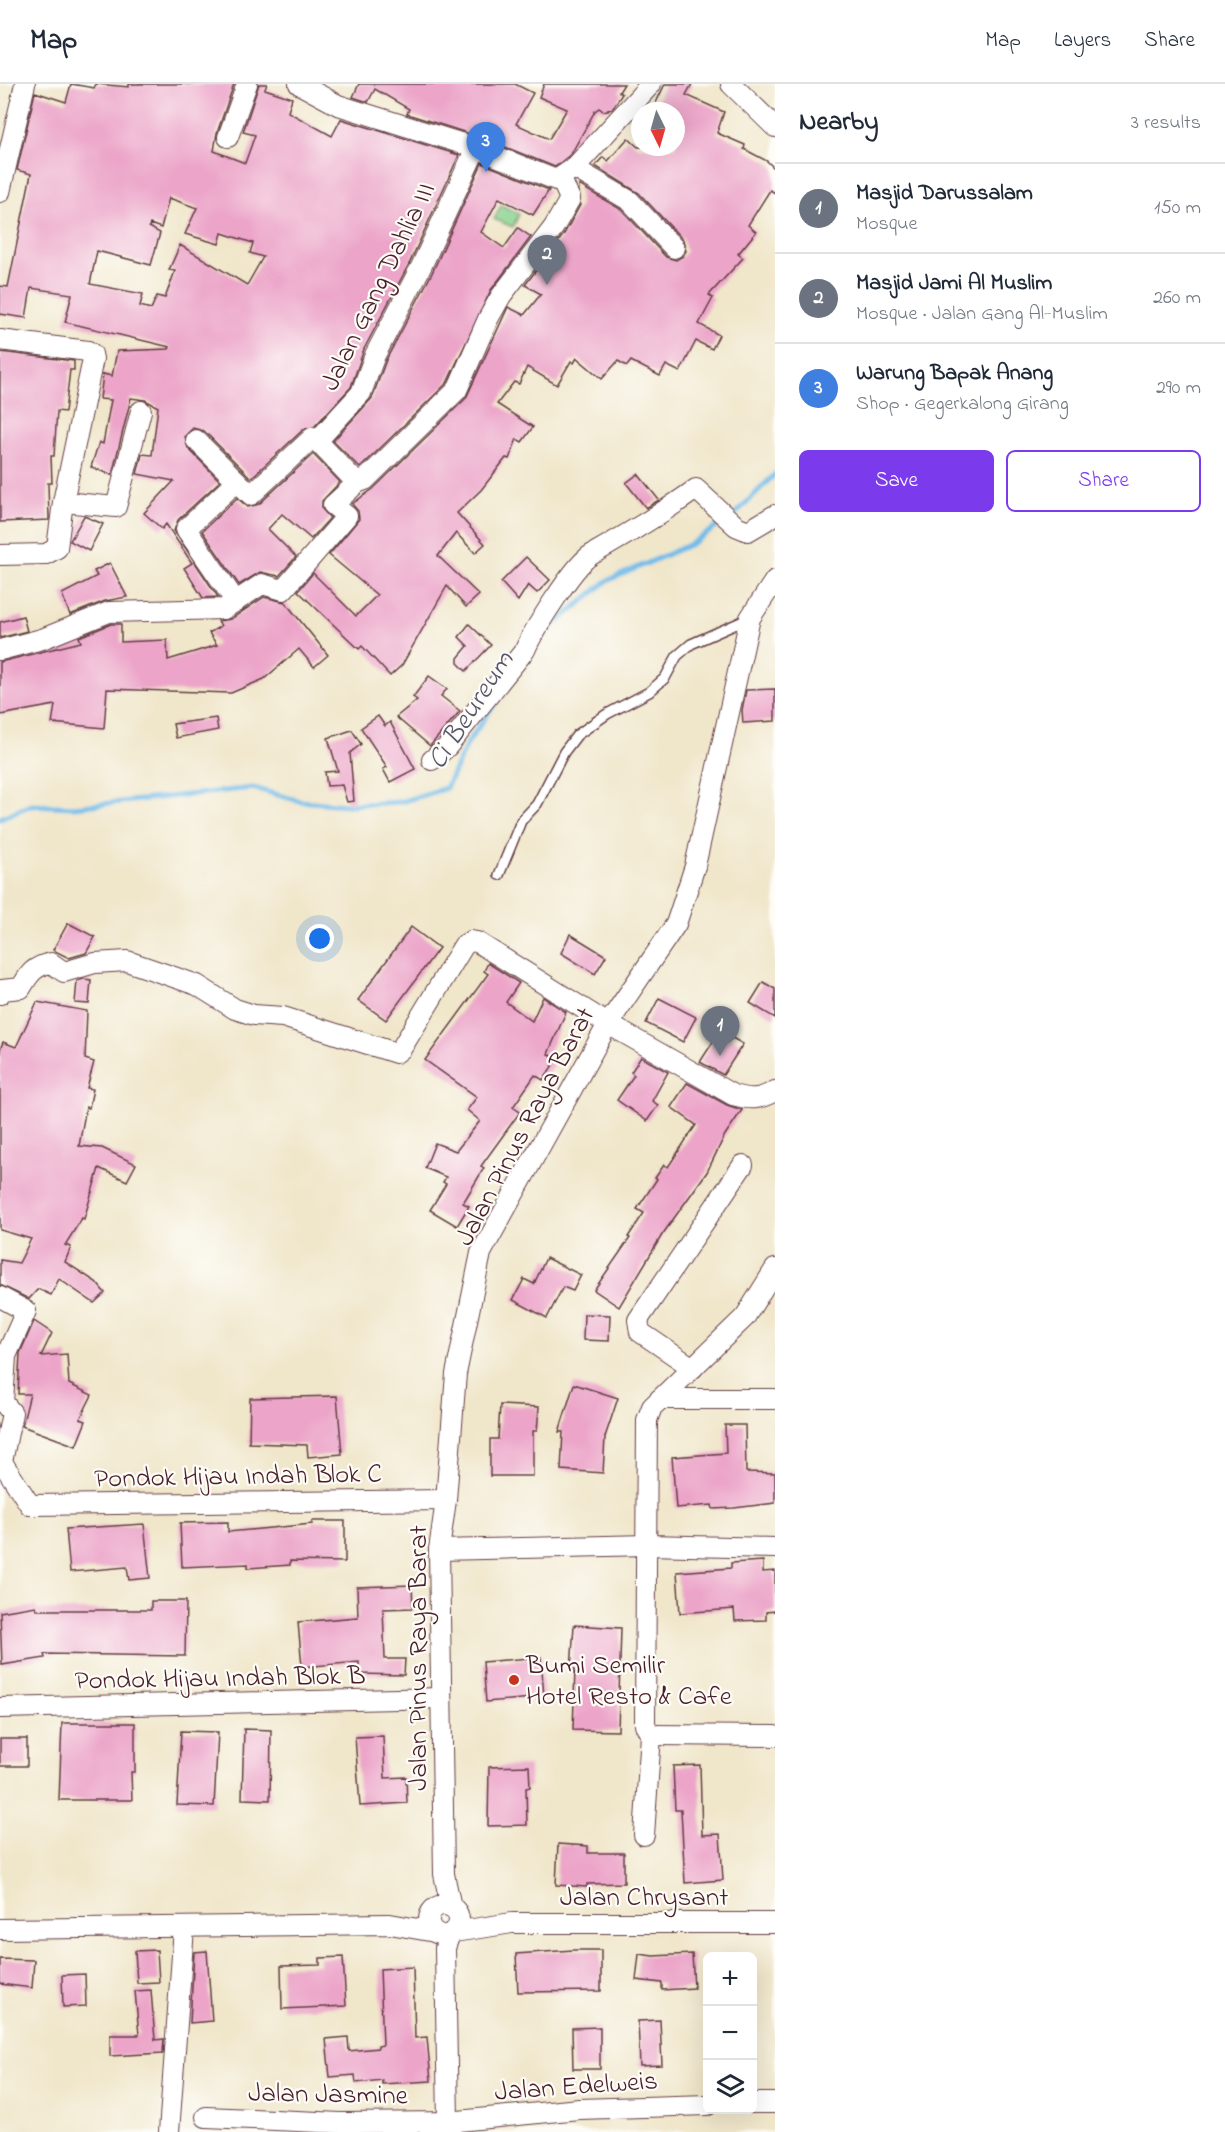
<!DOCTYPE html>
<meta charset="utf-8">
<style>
body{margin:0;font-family:"Indie Flower",sans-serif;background:#f2f2f3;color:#1f2937}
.controls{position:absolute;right:18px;bottom:18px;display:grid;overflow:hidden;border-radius:9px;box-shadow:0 6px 24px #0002}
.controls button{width:54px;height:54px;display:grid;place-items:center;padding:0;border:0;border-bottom:2px solid #e0e1e3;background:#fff;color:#1f2937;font:30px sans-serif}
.compass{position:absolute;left:631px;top:18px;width:54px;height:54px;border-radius:50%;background:#fff;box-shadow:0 6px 24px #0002;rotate:175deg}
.you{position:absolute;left:320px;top:855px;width:21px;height:21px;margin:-15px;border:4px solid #fff;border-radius:50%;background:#1a73e8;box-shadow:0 0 0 9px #1a73e833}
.badge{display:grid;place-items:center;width:39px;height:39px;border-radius:50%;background:#7c3aed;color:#fff;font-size:20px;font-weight:700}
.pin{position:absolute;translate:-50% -50px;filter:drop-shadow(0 2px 3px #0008)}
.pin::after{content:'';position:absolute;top:32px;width:21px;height:18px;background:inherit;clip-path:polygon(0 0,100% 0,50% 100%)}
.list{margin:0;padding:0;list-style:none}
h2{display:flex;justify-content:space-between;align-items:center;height:78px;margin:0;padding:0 24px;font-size:26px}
h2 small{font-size:20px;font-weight:400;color:#747a83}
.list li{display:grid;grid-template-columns:39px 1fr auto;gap:18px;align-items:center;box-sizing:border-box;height:90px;padding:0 24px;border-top:2px solid #e0e1e3}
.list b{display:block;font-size:22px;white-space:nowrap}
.list p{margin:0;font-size:20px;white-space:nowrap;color:#747a83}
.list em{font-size:20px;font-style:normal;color:#747a83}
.actions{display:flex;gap:12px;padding:18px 24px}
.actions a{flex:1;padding:14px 0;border:2px solid #7c3aed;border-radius:9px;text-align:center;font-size:21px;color:#7c3aed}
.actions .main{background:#7c3aed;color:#fff}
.icon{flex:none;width:33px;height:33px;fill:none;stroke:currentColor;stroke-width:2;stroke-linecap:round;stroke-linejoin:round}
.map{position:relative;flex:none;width:775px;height:2048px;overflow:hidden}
header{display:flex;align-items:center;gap:36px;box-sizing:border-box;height:84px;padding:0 30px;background:#fff;border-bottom:2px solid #e0e1e3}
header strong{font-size:28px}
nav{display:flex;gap:33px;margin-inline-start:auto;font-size:21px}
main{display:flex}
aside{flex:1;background:#fff}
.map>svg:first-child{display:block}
.green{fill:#8ad38f;stroke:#6a795d;stroke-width:1.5}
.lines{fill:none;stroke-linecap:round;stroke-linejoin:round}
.stream{stroke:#70bbe9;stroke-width:5}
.building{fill:#eca5c9;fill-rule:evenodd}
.service-casing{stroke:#633d43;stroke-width:12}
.minor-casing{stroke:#633d43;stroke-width:22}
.service{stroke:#fff;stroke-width:9}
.minor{stroke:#fff;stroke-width:20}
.poi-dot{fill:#c8321e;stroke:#fdfcf7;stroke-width:2}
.labels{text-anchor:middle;stroke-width:4.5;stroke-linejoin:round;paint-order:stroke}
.street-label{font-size:27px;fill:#4a1f2b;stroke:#fdfcf7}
.poi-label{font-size:27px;fill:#4a1f2b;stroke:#fdfcf7;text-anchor:start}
.water-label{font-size:28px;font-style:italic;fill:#57566e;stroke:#fdfcf7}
</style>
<header>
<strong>Map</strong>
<nav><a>Map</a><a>Layers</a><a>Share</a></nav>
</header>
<main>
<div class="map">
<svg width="775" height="2048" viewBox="0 0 775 2048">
<rect width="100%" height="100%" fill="#fdfcf7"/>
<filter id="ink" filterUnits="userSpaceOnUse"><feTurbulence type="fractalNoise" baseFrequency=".0167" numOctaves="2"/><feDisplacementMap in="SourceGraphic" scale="12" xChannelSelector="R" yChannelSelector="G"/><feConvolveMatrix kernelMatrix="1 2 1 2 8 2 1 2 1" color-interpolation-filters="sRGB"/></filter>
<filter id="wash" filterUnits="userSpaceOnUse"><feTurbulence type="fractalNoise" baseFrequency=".008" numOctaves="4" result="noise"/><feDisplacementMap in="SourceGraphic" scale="24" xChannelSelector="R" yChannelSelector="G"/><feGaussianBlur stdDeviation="1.35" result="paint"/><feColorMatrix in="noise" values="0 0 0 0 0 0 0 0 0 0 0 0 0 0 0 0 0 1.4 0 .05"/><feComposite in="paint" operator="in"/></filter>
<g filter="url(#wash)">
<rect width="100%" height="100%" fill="#f0e6ca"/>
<path class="green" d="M501 121 519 130 513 143 494 135Z"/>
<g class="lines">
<g class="stream">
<path d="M732 433 775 390"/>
<path d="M541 554 548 546 607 497 691 460 724 438"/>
<path d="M0 734 31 721 73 723 253 704 300 717 347 721 400 718 446 704 468 658 501 611"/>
</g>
</g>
<g id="blocks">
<g class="building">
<path d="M71 0 94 4 96 0 129 3V0H234L217 49 214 67 245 79 255 51 243 48 259 0H267L265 5 292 14 288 28 332 52 341 35 459 71 410 178 364 265 351 303 314 343 304 345 251 394 204 347 193 344 185 352 188 364 220 397 178 436 174 447 218 513 203 514 184 484 192 479 166 440 162 445 144 429 174 397 137 390 142 370 152 371 158 323 145 316 131 314 112 391 91 383 99 358 103 360 111 316 100 315 103 290 112 292 117 267 169 265 170 263 65 238 72 210 31 204 26 234 0 230V202L8 203 31 90 17 86 35 8 66 18ZM169 114 197 124 185 150 219 160 222 149 253 159 250 169 263 173 247 201 180 161 169 186 175 187 165 214 157 212 151 225 140 222 143 210 90 200 97 167 151 181 160 149 149 143 150 140 161 144Z"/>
<path d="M359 0H515L533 9 516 40 549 55 567 25 539 13 544 0H624L619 8 622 10 612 25 603 27 599 24 595 27 571 70 555 83 480 53 407 30 409 25 375 5 368 18 353 13Z"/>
<path d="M665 0H692L686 11 724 28 717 49 745 61 744 65 767 77 775 85V109L770 106 748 141 756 148 738 170 743 174 709 211 713 214 699 240 719 251 712 265 696 257 680 288 666 281 660 292 631 277 627 282 618 277 602 295 577 274 574 279 571 277 557 301 527 283 519 300 514 298 497 320 533 343 522 358 517 355 509 375 506 374 481 406 457 429 485 460 475 469 456 449 438 472 479 511 466 523 447 502 402 581 390 592 362 562 359 565 298 507 313 489 356 532 377 511 329 471 359 435 358 427 352 420 373 405 466 314 508 223 524 231 541 210 525 201 564 150 580 121 579 101 622 126 666 173 676 176 683 172 686 167 683 156 639 109 595 82 603 73 608 77 628 54 638 63H676V27H652Z"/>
<path d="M482 79 549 106 533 131 499 114 481 148 504 164 518 144 531 153 491 206 447 299 360 384 333 357 372 314 386 276 432 189Z"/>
<path d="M0 268 74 277V286H70L65 328 57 327 54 372H51L52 399H48L49 436 0 438Z"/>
<path d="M313 370 340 398 322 417V425L330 434 311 455 282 430 268 445 296 473 279 492 260 488 239 501 202 447 237 414 248 423 259 420Z"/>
<path d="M638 390 659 416 646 424 626 399Z"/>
<path d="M84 432 103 440 89 467 70 457Z"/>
<path d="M526 473 550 496 537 509 528 501 518 517 501 498Z"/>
<path d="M110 479 127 513 105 517 70 531 62 510 97 492 94 487Z"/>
<path d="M264 513 285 518 328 571 314 583 299 565 264 595 231 609 107 605 104 644 52 639 55 621 0 631V578L81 558 79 553 111 540H121V558L167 556 168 576 217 561 209 549 221 542 218 537 231 535Z"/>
<path d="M23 532 27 547 0 554V538Z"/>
<path d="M469 540 491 561 466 587 458 579V574L468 562 459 553Z"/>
<path d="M429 592 447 605 441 612 460 627 430 662 396 633 417 616 413 613Z"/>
<path d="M775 605V637L743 639 742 626 746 606Z"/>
<path d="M378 632 385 642 390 638 415 685 390 698 383 685 387 683 361 644Z"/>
<path d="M216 634 218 646 176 654 173 640Z"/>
<path d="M352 646 361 660 350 669 354 717 347 718 342 701 327 702 325 688 338 687 328 654Z"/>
<path d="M68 839 95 853 86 869 69 874 53 866Z"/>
<path d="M411 843 439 864 386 936 358 916Z"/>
<path d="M570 850 606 872 595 890 561 869Z"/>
<path d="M488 879 519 899 506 918 532 937 543 913 566 928 548 970 557 975 543 996 535 991 513 1023 520 1028 481 1082 484 1084 463 1119 469 1122 457 1142 430 1126 446 1100 443 1098 446 1093 425 1084 435 1059 456 1067 480 1037 467 1026 477 1013 425 976 488 890 484 887Z"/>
<path d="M83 895 91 896 89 920 75 919 77 897Z"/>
<path d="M763 898 775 905V934L750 919Z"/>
<path d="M659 914 696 933 683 958 646 939Z"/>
<path d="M37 918 87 927 85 975 94 978 87 1004 93 1005 89 1024 86 1023 79 1062 102 1064 136 1080 127 1097 99 1084 84 1135 82 1134 65 1161 71 1163 65 1178 96 1198 105 1209 94 1219 59 1195 51 1211 38 1205 29 1215 0 1201V1176L19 1179 31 1155 0 1146V966L3 958 16 963Z"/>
<path d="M720 947 743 960 723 991 700 978Z"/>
<path d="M641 973 668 988 652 1017 658 1021 647 1037 617 1016 634 991 631 988Z"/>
<path d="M687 999 727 1021 742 1026 725 1051 707 1088 662 1151 619 1223 594 1206 630 1154 628 1153 644 1129 637 1125 657 1095 655 1094 664 1081 668 1083 696 1041 671 1023Z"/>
<path d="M546 1174 581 1191 573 1207 563 1203 547 1234 513 1216 524 1195 534 1200Z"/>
<path d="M584 1230 610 1231 609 1257 583 1256Z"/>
<path d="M34 1237 52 1249 41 1272 67 1270 69 1300 92 1311 80 1335 86 1337 76 1362 22 1342 30 1310H18L20 1269Z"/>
<path d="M574 1300 618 1314 605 1353 603 1389 561 1386 563 1348H559Z"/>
<path d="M337 1312 342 1370 308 1373 307 1361 249 1359 250 1314Z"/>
<path d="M500 1321 539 1323 537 1347H533V1392H490V1355H498Z"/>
<path d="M725 1341H745L746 1388 775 1389V1419L734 1424 713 1425 712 1421 676 1424 672 1373 726 1369Z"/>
<path d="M312 1437H345V1478L290 1477V1481L248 1484V1480L182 1483 180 1439 228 1438V1448L312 1440Z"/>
<path d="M144 1440 150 1494 129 1496 127 1483 70 1488 66 1445Z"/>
<path d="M763 1477V1488L775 1487V1527L766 1528V1536L735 1537 734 1525 680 1529 677 1488 731 1484V1479Z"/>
<path d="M412 1501 413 1524 383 1525 385 1575H405L404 1591 359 1590V1578L302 1583 298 1538 358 1533 357 1503Z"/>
<path d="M151 1517H186L185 1572 44 1570 45 1574 2 1581 0 1528 36 1522 37 1526H151Z"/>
<path d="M574 1541 621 1544 618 1647 573 1646 575 1585H571Z"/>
<path d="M541 1573 544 1613 486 1618 483 1578Z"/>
<path d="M62 1639H135V1688H131L132 1716H59Z"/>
<path d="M244 1645 271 1646 270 1716 242 1715Z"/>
<path d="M181 1647 218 1648 214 1722 177 1721Z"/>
<path d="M383 1652 385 1694 406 1693 407 1719 360 1722 355 1653Z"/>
<rect x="0" y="1655" width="27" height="27"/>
<path d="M700 1681 702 1751 720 1750 723 1796 685 1799 681 1726H675L673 1682Z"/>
<path d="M529 1682 530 1703 526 1704 527 1741 488 1742 489 1683Z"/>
<path d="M558 1760 588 1762V1769H624V1799L587 1800V1803L556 1801Z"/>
<path d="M157 1866 159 1898 137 1899 135 1867Z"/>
<path d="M573 1866H601V1907L518 1908 516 1870Z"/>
<path d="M207 1867 212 1937 190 1939 194 1868Z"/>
<path d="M639 1870 653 1872 692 1870 694 1904 662 1906V1899L636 1896Z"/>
<path d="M343 1873 346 1922 282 1925 281 1882 320 1881V1874Z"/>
<path d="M0 1875 34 1876 32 1904 0 1900Z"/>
<path d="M413 1883 415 1954 427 1953 431 1997 382 2000V1996L356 1999 355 1991 330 1993 326 1955 348 1953 349 1967 378 1964V1962L383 1961 380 1885Z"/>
<path d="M85 1890 86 1922 63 1923 62 1891Z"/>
<path d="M151 1906 155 1956 164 1955 163 1969 110 1972V1951H139L135 1907Z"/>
<path d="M660 1936 662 1981 640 1982 638 1937Z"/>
<path d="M600 1943V1985H573L572 1944Z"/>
</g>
</g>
</g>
<g filter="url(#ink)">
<use href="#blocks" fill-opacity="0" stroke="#633d43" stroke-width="1.5"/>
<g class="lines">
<g class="service-casing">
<path id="service" d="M499 791 521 737 537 720 564 668 577 651 607 630 649 608 665 594 677 572 691 560 750 534"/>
</g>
<g class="minor-casing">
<g id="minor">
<path d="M299 0 338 21 476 64 556 96 574 84 651 0"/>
<path d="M731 0 775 43"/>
<path d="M228 53 247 0"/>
<path d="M574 84 630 117 674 164"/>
<path d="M0 108 25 0"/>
<path d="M0 256 88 267 92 270 93 275 63 418 57 464 46 470 0 471"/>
<path d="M196 356 237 397"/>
<path d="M317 357 357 399"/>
<path d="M63 418 116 423 141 327"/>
<path d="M236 518 186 445 237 397 251 411 312 354 317 357 361 309 375 271 421 183 476 64"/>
<path d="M0 566 42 555 109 528 224 525 262 500 283 506 347 432 333 421 357 399 365 396 457 306 488 235 501 212 554 143 570 115 561 95"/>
<path d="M432 676 447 663 525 566C533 547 574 481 591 471 626 451 663 429 696 405L736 442 748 447 775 431"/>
<path d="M0 910 2 906 21 904C29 890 34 882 51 879L64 888 95 879 127 877 197 901 235 925 254 931 283 933 396 969 401 965 464 861 471 857 477 858 608 940 733 1011C751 1016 759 1016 775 1007"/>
<path d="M0 1213 26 1227 6 1272 3 1318 12 1329 2 1378 30 1421 446 1416"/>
<path d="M693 1284 640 1248 638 1236 743 1081"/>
<path d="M660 1315H775"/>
<path d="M439 1466 648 1461 775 1464"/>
<path d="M0 1624 441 1614"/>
<path d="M651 1651 775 1652"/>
<path d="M644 1751 651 1651 645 1641 647 1336 652 1323 745 1233 775 1185"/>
<circle cx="444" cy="1836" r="15"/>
<path d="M451 1823 444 1790 439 1466 446 1416 456 1290 481 1169 608 940 676 840 695 782 750 534 775 496"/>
<path d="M0 1845 390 1840 435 1848"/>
<path d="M454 1848 512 1839H775"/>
<path d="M450 1850 445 1864 448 2038 451 2048"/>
<path d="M752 2019H775"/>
<path d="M206 2033 341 2039 448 2038 579 2025 708 2021"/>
<path d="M169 2048 184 1844"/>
</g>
</g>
<use href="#service" class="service"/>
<use href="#minor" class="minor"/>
</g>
</g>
<circle class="poi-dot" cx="514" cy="1596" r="6"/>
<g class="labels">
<g class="street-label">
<text transform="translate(377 202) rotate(-64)" y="9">Jalan Gang Dahlia III</text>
<text transform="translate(524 1042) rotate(-62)" y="9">Jalan Pinus Raya Barat</text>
<text transform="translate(238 1391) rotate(-1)" y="9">Pondok Hijau Indah Blok C</text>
<text transform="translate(417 1574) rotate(-90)" y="9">Jalan Pinus Raya Barat</text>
<text transform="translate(220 1593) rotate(-1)" y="9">Pondok Hijau Indah Blok B</text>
<text x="644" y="1821">Jalan Chrysant</text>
<text transform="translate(576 2001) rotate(-4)" y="9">Jalan Edelweis</text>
<text transform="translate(328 2009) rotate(1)" y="9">Jalan Jasmine</text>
</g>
<g class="poi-label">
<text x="526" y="1589">Bumi Semilir<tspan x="526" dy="31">Hotel Resto &amp; Cafe</tspan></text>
</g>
<g class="water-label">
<text transform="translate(469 625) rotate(-57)" y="10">Ci Beureum</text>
</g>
</g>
</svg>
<div class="controls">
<button>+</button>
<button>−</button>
<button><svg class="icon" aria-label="layers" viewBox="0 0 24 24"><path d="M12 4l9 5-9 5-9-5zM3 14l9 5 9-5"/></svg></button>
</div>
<svg class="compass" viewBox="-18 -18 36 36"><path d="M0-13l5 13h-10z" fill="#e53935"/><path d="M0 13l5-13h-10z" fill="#747a83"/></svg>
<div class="you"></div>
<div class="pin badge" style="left:720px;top:972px;background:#6b7280">1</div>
<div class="pin badge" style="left:547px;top:201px;background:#6b7280">2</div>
<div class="pin badge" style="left:486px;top:88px;background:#3f7fe0">3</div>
</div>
<aside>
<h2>Nearby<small>3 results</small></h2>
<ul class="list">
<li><span class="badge" style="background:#6b7280">1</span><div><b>Masjid Darussalam</b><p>Mosque</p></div><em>150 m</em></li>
<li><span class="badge" style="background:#6b7280">2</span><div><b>Masjid Jami Al Muslim</b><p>Mosque · Jalan Gang Al-Muslim</p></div><em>260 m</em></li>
<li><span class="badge" style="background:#3f7fe0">3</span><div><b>Warung Bapak Anang</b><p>Shop · Gegerkalong Girang</p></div><em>290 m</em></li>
</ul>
<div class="actions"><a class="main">Save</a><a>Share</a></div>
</aside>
</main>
